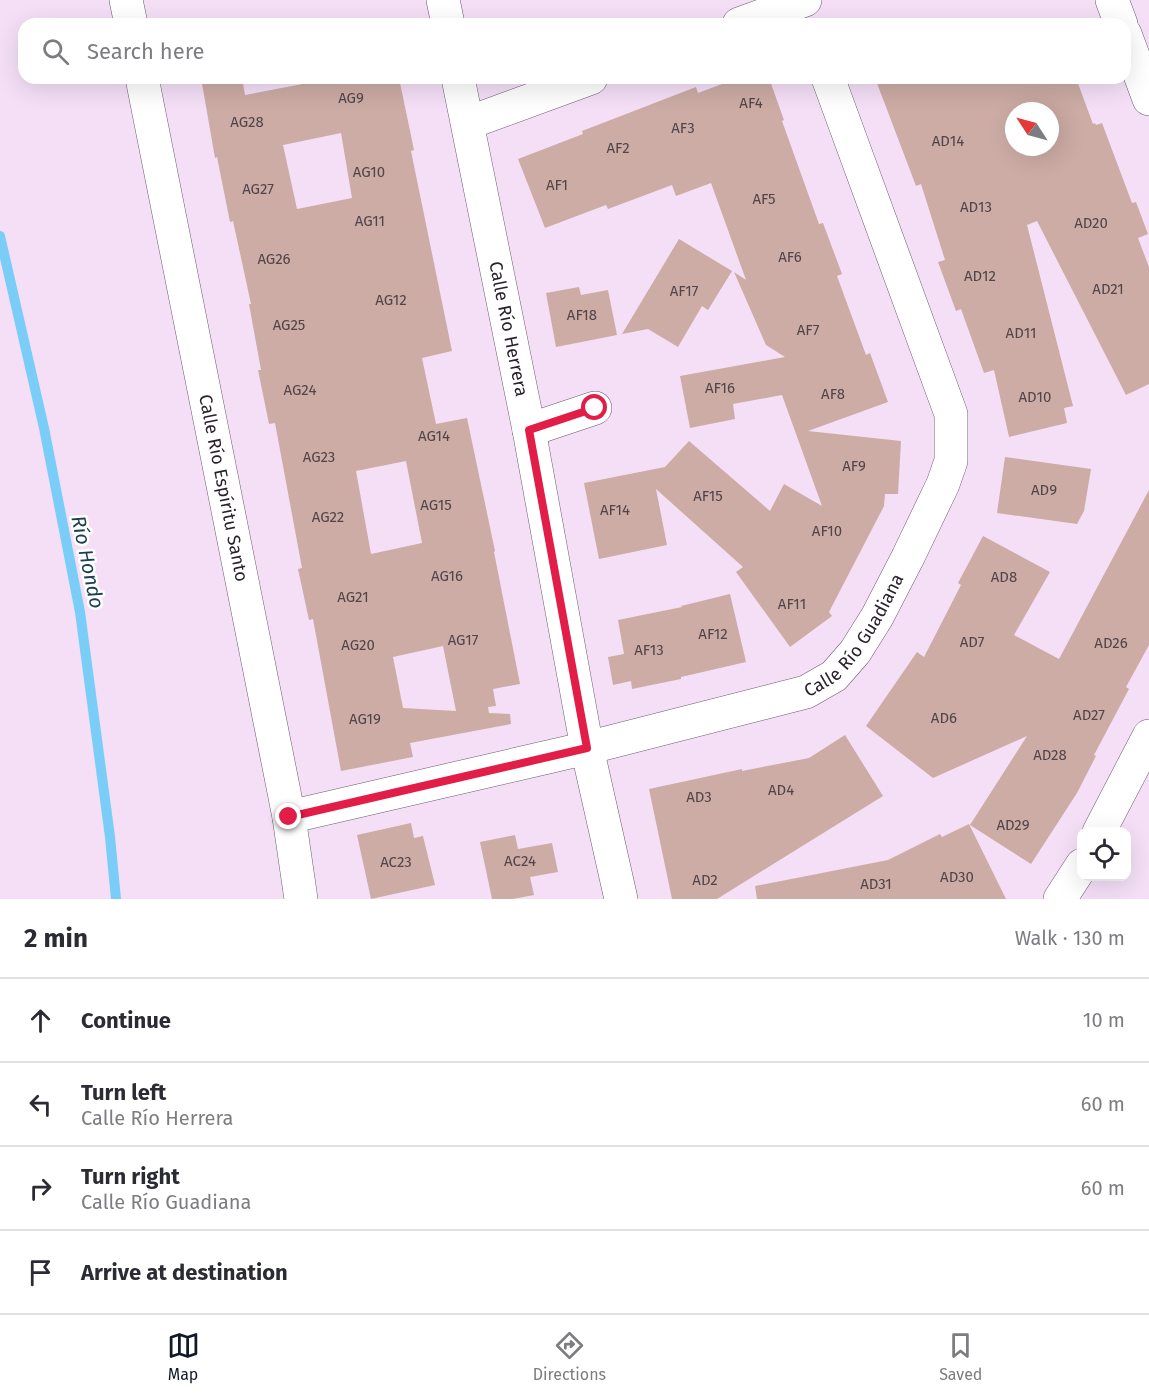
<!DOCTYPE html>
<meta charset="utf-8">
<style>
body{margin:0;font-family:"Fira Sans",sans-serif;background:#f2f2f3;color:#2b2b33}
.controls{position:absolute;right:18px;bottom:18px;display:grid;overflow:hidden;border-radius:12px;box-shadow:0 6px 24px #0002}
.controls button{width:54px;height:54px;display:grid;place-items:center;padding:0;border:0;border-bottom:2px solid #e1e1e2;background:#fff;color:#2b2b33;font:30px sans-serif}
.compass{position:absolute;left:1005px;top:102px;width:54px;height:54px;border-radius:50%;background:#fff;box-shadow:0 6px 24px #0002;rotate:306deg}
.stop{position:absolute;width:18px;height:18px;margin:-14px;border:4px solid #e11d48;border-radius:50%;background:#fff}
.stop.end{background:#e11d48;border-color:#fff;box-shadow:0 2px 6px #0008}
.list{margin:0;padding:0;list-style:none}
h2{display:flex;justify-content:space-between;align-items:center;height:78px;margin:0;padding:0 24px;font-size:26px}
h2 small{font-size:20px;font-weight:400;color:#7c7c81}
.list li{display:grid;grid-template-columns:39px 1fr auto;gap:18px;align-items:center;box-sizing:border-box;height:84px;padding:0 24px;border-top:2px solid #e1e1e2}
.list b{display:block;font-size:22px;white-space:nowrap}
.list p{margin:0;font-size:20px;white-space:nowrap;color:#7c7c81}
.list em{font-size:20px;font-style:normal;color:#7c7c81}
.icon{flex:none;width:33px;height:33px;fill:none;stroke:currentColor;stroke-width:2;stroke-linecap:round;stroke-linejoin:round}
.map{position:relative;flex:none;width:1149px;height:899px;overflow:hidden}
.search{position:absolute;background:#fff;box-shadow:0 6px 24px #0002;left:18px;right:18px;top:18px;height:66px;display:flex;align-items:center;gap:15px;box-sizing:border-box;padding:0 21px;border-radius:18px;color:#7c7c81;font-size:22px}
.sheet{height:414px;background:#fff}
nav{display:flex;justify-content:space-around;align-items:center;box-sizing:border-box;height:84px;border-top:2px solid #e1e1e2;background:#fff;font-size:16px;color:#7c7c81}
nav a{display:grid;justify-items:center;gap:3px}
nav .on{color:#111827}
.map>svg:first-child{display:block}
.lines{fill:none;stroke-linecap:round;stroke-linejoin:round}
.stream{stroke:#79cdf6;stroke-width:10}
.building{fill:#ccaca5;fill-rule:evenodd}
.minor-casing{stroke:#6c5a6e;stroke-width:34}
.minor{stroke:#fff;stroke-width:33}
.route{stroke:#e11d48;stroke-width:8}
.labels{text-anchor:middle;stroke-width:5;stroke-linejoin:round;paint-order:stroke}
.number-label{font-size:15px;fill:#524449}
.street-label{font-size:18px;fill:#29222a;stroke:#fff}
.water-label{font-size:20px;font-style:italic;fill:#1a4051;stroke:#fff}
</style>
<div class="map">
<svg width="1149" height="899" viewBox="0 0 1149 899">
<rect width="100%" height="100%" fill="#f4dff7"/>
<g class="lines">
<path class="stream" d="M0 236 44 428 80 612 110 837 116 899"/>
</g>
<g class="building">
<path d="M201 78H242L245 95 334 78H399L414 150 411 151 452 351 422 358 436 424 467 418 495 551 494 552 520 684 493 689 496 706 488 707 489 713 510 714 511 724 410 743 413 757 341 771 313 619 309 620 298 569 302 568 275 423 269 424 258 370H261L249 304H251L233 221 230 222 217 157 215 158ZM341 133 352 198 297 209 283 145ZM406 461 422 543 371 554 356 471ZM443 646 456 711 403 708 393 657Z"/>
<path d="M738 78H769L784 120 782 121 819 224 823 223 842 274 837 276 866 355 870 353 888 402 808 431 901 441 898 494H885L884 506 829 612 832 616 790 647 736 572 743 567 656 489 667 545 599 559 584 483 665 467 689 441 770 511 784 484 822 506 782 395 733 404 735 419 690 428 680 376 785 357 766 345 734 272 746 280 711 183 676 196 672 185 608 209 606 205 545 228 518 159 583 134 582 131 696 87 698 93Z"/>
<path d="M875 78H1076L1093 124 1095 123 1096 125 1102 123 1132 203 1136 202 1148 234 1138 238 1149 267V384L1126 395 1037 221 1027 225 1073 406 1064 408 1067 423 1009 437 994 370 984 373 961 309 956 311 938 262 945 260 921 184 916 186ZM1014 111H1050V147H1014Z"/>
<path d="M679 239 732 271 708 310 702 306 678 347 648 329 622 334Z"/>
<path d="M579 287 581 295 608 290 617 335 556 347 546 293Z"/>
<path d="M1005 457 1091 469 1084 511 1077 524 997 513Z"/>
<path d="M1149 490V645L1126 687 1129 689 1094 755 1096 756 1077 793 1031 864 970 825 1027 736 933 778 866 726 917 652 924 657 961 585 958 583 983 536 1050 572 1014 635 1059 659Z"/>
<path d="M730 594 746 662 681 677V679L632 689 631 681 613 685 608 657 624 654 618 620 682 607 681 606Z"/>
<path d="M845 735 883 796 717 899H672L649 789 742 769V771L809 758Z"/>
<path d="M411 823 414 838 423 836 435 885 371 899 357 835Z"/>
<path d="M969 824 1006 899H757L755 886 888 860 940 834 942 837Z"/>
<path d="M515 835 518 849 552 843 558 872 530 877 534 895 513 899H492L480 842Z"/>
</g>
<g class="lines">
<g class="minor-casing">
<g id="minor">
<path d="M126 0 131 24"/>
<path d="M443 0 448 24"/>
<path d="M1112 0 1121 24"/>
<path d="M739 24 805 0"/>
<path d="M1125 34 1149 99"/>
<path id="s1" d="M142 78 289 817 301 899"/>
<path id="s2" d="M458 78 529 430 587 748 621 899"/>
<path d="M468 123 591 78"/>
<path d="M529 430 595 408"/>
<path id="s3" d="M289 817 587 748 806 692 834 676 855 652 877 617 908 557 943 484 951 461V414L828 78"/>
<path d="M1099 832 1149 736"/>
<path d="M1060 899 1082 865"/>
</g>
</g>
<use href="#minor" class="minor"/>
</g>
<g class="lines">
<path class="route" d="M289 817 587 748 529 430 595 408"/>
</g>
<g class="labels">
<g class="number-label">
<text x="351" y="103">AG9</text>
<text x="751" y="108">AF4</text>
<text x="247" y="127">AG28</text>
<text x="683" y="133">AF3</text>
<text x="948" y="146">AD14</text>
<text x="618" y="153">AF2</text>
<text x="369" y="177">AG10</text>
<text x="557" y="190">AF1</text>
<text x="258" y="194">AG27</text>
<text x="764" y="204">AF5</text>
<text x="976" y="212">AD13</text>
<text x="370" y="226">AG11</text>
<text x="1091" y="228">AD20</text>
<text x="790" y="262">AF6</text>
<text x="274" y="264">AG26</text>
<text x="980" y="281">AD12</text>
<text x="1108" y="294">AD21</text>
<text x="684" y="296">AF17</text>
<text x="391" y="305">AG12</text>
<text x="582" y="320">AF18</text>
<text x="289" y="330">AG25</text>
<text x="808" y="335">AF7</text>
<text x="1021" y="338">AD11</text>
<text x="720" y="393">AF16</text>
<text x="300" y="395">AG24</text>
<text x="833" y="399">AF8</text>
<text x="1035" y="402">AD10</text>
<text x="434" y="441">AG14</text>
<text x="319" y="462">AG23</text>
<text x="854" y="471">AF9</text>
<text x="1044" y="495">AD9</text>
<text x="708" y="501">AF15</text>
<text x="436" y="510">AG15</text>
<text x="615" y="515">AF14</text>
<text x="328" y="522">AG22</text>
<text x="827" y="536">AF10</text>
<text x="447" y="581">AG16</text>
<text x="1004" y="582">AD8</text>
<text x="353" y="602">AG21</text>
<text x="792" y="609">AF11</text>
<text x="713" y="639">AF12</text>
<text x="463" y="645">AG17</text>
<text x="972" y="647">AD7</text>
<text x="1111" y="648">AD26</text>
<text x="358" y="650">AG20</text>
<text x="649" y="655">AF13</text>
<text x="1089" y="720">AD27</text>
<text x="944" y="723">AD6</text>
<text x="365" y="724">AG19</text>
<text x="1050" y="760">AD28</text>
<text x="781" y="795">AD4</text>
<text x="699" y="802">AD3</text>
<text x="1013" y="830">AD29</text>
<text x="520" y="866">AC24</text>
<text x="396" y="867">AC23</text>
<text x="957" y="882">AD30</text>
<text x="705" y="885">AD2</text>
<text x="876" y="889">AD31</text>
</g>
<g class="street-label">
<text dy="6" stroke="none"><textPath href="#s2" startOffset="256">Calle Río Herrera</textPath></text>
<text dy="6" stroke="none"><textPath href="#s1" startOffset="418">Calle Río Espíritu Santo</textPath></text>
<text dy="6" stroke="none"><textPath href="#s3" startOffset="608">Calle Río Guadiana</textPath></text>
</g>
<g class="water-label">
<text transform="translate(88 562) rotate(78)" y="7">Río Hondo</text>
</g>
</g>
</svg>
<div class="controls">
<button><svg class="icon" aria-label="locate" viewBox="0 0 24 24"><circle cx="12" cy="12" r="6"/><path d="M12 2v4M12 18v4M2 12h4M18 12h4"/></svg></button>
</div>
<svg class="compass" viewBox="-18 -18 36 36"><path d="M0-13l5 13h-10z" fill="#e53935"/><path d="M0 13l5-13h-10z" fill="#7c7c81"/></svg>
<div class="stop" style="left:595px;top:408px"></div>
<div class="stop end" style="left:289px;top:817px"></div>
<div class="search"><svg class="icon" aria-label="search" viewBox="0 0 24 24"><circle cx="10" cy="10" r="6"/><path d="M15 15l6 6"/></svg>Search here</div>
</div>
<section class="sheet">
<h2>2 min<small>Walk · 130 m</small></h2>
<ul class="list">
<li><svg class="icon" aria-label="ahead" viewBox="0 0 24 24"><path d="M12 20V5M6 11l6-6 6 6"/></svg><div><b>Continue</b></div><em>10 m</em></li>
<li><svg class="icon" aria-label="left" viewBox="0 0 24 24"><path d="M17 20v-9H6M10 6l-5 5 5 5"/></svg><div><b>Turn left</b><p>Calle Río Herrera</p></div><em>60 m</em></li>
<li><svg class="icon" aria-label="right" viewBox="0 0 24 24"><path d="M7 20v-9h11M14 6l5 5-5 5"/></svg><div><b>Turn right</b><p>Calle Río Guadiana</p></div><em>60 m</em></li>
<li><svg class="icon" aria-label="arrive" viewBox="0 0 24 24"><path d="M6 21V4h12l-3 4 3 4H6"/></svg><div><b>Arrive at destination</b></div></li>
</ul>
</section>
<nav>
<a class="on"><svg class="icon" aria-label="map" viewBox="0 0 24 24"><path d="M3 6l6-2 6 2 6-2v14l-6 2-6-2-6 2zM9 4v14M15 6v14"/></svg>Map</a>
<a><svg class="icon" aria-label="directions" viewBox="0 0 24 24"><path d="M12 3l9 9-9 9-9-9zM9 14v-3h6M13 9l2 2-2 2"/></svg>Directions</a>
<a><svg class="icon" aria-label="saved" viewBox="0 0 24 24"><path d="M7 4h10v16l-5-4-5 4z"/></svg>Saved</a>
</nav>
